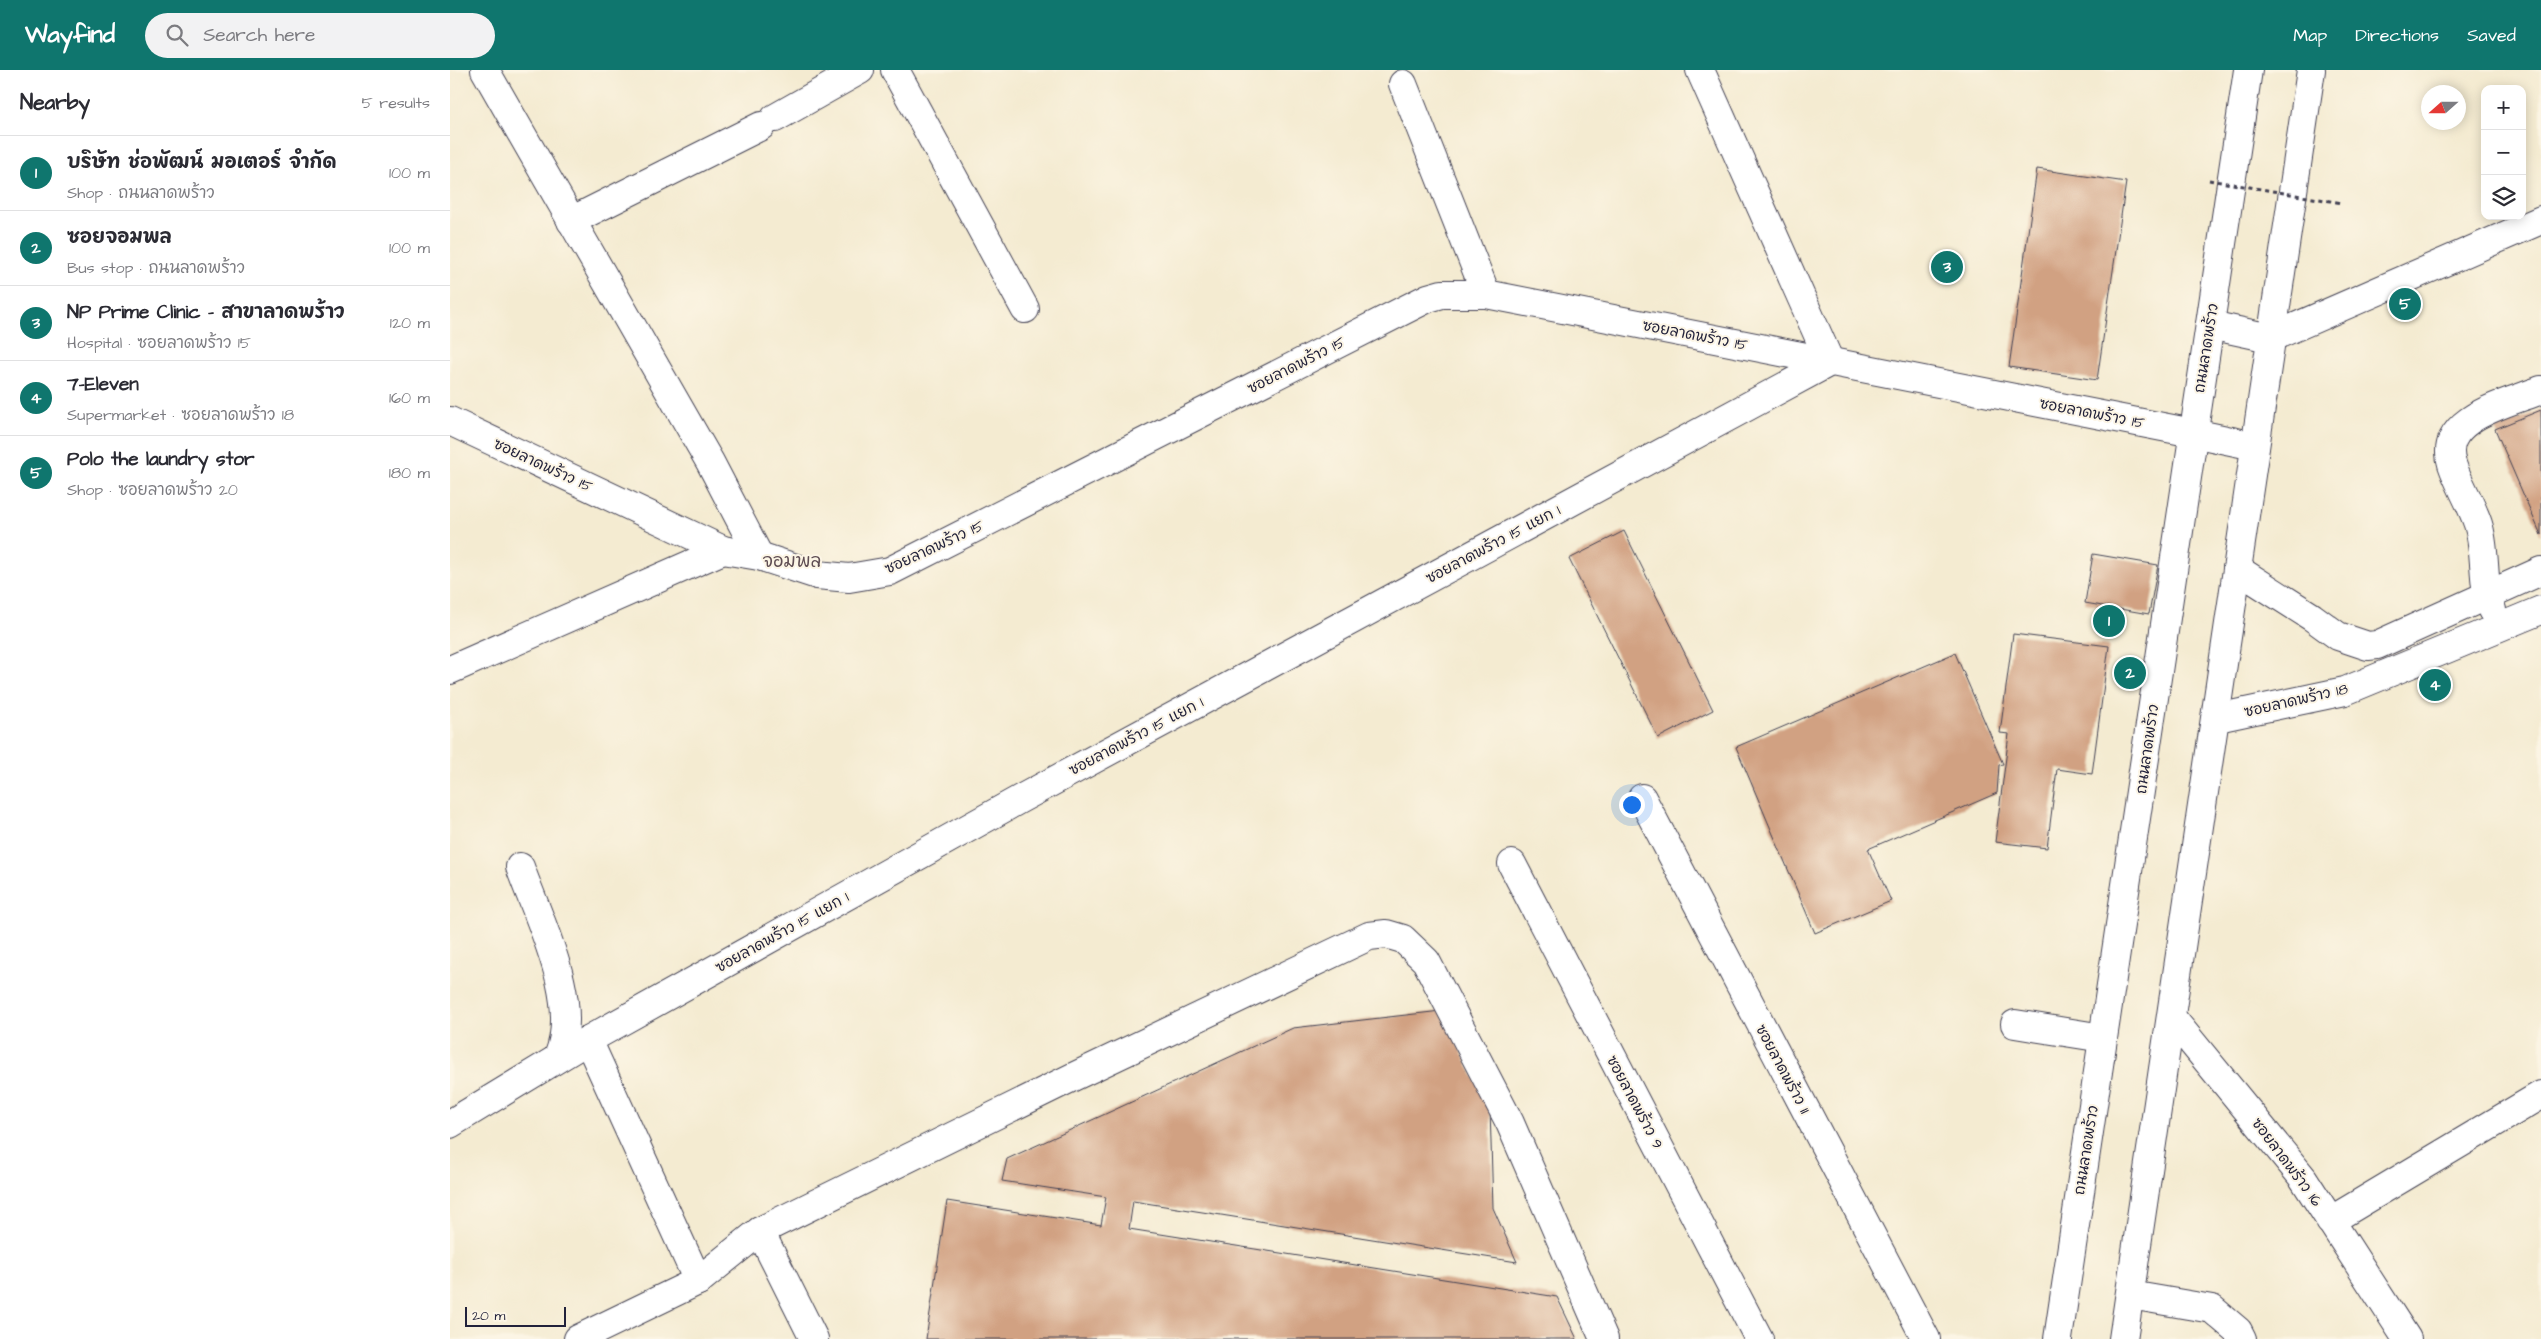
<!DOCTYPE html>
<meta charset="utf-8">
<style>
body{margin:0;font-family:"Architects Daughter","Playpen Sans Thai",sans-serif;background:#f2f2f3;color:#2b2b33}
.controls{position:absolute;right:15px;top:15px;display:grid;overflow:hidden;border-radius:10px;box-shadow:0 2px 12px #0003}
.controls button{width:45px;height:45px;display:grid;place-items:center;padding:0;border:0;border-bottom:1px solid #e1e1e2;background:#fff;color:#2b2b33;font:25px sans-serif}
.compass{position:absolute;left:1971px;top:15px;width:45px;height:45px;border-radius:50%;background:#fff;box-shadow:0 2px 12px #0003;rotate:249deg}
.scale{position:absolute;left:15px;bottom:12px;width:101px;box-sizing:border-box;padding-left:5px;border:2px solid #22223b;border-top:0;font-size:14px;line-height:18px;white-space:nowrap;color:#22223b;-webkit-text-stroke:4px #fcf5e5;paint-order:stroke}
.you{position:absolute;left:1181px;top:734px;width:18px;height:18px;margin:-12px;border:4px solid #fff;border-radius:50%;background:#1a73e8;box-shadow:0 0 0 8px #1a73e833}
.badge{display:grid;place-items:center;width:32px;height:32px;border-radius:50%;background:#0f766e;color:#fff;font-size:16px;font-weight:700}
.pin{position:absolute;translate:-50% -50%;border:2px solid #fff;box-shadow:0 1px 5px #0006}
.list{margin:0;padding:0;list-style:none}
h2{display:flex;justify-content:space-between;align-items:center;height:65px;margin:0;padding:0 20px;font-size:21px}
h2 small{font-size:16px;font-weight:400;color:#7c7c81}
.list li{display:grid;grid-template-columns:32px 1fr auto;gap:15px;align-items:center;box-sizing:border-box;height:75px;padding:0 20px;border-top:1px solid #e1e1e2}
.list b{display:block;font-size:19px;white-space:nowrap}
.list p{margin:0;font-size:16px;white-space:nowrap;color:#7c7c81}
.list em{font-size:16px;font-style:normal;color:#7c7c81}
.icon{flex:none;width:28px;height:28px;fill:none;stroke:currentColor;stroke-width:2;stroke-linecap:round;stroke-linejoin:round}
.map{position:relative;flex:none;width:2091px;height:1269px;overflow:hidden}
header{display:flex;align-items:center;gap:30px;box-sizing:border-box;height:70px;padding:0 25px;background:#0f766e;color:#fff}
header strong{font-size:24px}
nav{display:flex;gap:28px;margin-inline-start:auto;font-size:18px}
.search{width:350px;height:45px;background:#f2f2f3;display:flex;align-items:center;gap:12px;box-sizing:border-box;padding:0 18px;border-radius:28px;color:#7c7c81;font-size:19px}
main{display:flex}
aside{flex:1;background:#fff}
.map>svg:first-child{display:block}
.building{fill:#d1a182}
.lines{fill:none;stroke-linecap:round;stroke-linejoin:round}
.minor-casing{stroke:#424052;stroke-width:30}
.major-casing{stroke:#424052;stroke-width:30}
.minor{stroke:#fff;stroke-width:28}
.major{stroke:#fff;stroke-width:28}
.path-bridge{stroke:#424052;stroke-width:3;stroke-dasharray:4 4;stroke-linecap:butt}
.labels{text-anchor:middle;stroke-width:4;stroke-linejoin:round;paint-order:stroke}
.street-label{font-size:15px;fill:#22223b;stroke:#fcf5e5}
.quarter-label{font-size:18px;fill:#5f4e54;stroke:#fcf5e5}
</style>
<header>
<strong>Wayfind</strong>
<div class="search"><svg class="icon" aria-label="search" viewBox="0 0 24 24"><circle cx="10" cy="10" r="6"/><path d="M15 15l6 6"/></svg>Search here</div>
<nav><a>Map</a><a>Directions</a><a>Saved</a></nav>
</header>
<main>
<aside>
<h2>Nearby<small>5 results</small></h2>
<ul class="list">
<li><span class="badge">1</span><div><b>บริษัท ช่อพัฒน์ มอเตอร์ จำกัด</b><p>Shop · ถนนลาดพร้าว</p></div><em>100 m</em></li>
<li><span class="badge">2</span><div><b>ซอยจอมพล</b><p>Bus stop · ถนนลาดพร้าว</p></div><em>100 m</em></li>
<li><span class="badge">3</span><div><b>NP Prime Clinic - สาขาลาดพร้าว</b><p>Hospital · ซอยลาดพร้าว 15</p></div><em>120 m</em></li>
<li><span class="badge">4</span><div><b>7-Eleven</b><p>Supermarket · ซอยลาดพร้าว 18</p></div><em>160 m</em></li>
<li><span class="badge">5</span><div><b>Polo the laundry stor</b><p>Shop · ซอยลาดพร้าว 20</p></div><em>180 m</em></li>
</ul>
</aside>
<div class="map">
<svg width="2091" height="1269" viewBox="0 0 2091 1269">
<rect width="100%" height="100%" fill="#fcf5e5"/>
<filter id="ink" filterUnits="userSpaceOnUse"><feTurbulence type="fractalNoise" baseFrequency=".02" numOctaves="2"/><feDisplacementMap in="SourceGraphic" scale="10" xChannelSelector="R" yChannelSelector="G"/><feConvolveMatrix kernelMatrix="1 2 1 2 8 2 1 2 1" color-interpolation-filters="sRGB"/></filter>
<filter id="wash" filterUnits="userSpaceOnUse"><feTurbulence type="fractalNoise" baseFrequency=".0096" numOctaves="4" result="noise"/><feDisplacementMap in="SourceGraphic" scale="20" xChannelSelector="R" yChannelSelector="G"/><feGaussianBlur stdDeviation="1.12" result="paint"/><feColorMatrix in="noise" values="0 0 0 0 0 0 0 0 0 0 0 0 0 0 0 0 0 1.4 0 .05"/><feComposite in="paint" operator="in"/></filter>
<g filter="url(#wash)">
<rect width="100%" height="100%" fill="#f4ebd1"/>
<g id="blocks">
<g class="building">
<path d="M1587 99 1676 112 1647 310 1559 297Z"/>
<path d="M2091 340V465L2045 359Z"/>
<path d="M1174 461 1263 640 1208 668 1119 489Z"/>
<path d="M1643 484 1708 495 1699 544 1635 533Z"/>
<path d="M1563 564 1659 576 1642 704 1607 699 1597 778 1545 772 1559 664 1550 663Z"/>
<path d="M1505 583 1553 694 1549 695 1547 723 1418 779 1441 831 1365 863 1286 677Z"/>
<path d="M991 941 1040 1039 1043 1138 1067 1192 683 1131 679 1159 1107 1227 1127 1269H476L497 1131 651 1155 656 1127 552 1111 557 1089 843 958Z"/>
</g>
</g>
</g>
<g filter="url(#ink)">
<use href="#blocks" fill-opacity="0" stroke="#424052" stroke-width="1"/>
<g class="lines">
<g class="minor-casing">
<g id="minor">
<path d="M35 0 260 392 309 486"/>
<path d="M445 0 575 239"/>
<path d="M953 14 1036 224"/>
<path d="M325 48 410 0"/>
<path d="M121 151 311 56"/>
<path d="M1820 268 2091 150"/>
<path d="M0 351 273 480 309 486 367 505 399 508 440 501 978 228 992 224H1036L1743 363"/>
<path d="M1787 499 1862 547 1888 566 1918 576 1927 575 2091 501"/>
<path d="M2042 540C2031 513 2037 482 2028 454 2021 433 2009 415 2002 394 1987 348 2059 333 2091 320"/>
<path d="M0 600 273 480"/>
<path d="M1767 648 1895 621 2091 540"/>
<path d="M1192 728 1476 1269"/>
<path d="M1062 794 1309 1269"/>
<path d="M70 797C89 851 132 932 108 987"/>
<path d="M1722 948 1853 1108 1957 1269"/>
<path d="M1565 954 1653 968"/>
<path d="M138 970 248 1211"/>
<path d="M0 1054 138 970 572 728 1380 292 1250 0"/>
<path d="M1880 1151 2091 1025"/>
<path d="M310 1161 364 1269"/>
<path d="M1680 1225 1762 1239 1788 1261 1792 1269"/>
<path d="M128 1269 248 1211 310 1161 623 1007 919 866 936 864 953 869 976 891 1060 1053 1154 1269"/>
</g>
</g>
<g class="major-casing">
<g id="major">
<path d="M1760 255 1820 268"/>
<path d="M1743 363 1805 376"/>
<path d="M1608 1269 1798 0"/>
<path d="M1673 1269 1861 0"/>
</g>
</g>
<use href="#minor" class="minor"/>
<use href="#major" class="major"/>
<path class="path-bridge" d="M1759 110 1892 133"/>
</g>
</g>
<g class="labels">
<g class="street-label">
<text transform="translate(1245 265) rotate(11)" y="5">ซอยลาดพร้าว 15</text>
<text transform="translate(1756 278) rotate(-81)" y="5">ถนนลาดพร้าว</text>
<text transform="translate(846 295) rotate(-27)" y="5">ซอยลาดพร้าว 15</text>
<text transform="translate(1642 343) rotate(11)" y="5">ซอยลาดพร้าว 15</text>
<text transform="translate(93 395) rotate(25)" y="5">ซอยลาดพร้าว 15</text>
<text transform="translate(1043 474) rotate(-28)" y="5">ซอยลาดพร้าว 15 แยก 1</text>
<text transform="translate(484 477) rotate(-25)" y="5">ซอยลาดพร้าว 15</text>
<text transform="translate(1846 630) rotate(-13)" y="5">ซอยลาดพร้าว 18</text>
<text transform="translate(686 666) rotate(-28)" y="5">ซอยลาดพร้าว 15 แยก 1</text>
<text transform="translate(1697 679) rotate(-82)" y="5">ถนนลาดพร้าว</text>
<text transform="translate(332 862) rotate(-29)" y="5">ซอยลาดพร้าว 15 แยก 1</text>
<text transform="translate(1333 999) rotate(62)" y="5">ซอยลาดพร้าว 11</text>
<text transform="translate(1185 1032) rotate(62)" y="5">ซอยลาดพร้าว 9</text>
<text transform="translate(1636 1080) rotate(-81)" y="5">ถนนลาดพร้าว</text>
<text transform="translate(1837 1092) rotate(53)" y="5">ซอยลาดพร้าว 16</text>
</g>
<g class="quarter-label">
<text x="342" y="497">จอมพล</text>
</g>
</g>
</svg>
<div class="controls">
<button>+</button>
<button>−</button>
<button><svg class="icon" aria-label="layers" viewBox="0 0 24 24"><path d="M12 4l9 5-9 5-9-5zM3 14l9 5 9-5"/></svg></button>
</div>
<svg class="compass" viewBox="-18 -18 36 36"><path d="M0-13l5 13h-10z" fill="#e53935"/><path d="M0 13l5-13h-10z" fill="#7c7c81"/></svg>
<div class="scale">20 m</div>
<div class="you"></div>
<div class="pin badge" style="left:1659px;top:551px">1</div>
<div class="pin badge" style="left:1680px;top:603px">2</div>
<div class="pin badge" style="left:1497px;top:197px">3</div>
<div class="pin badge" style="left:1985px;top:615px">4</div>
<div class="pin badge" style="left:1955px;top:234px">5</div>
</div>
</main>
